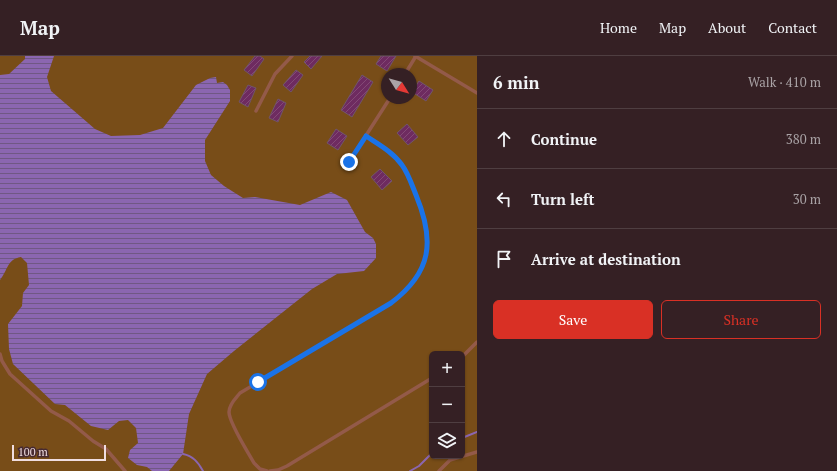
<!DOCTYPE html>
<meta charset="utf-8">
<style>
body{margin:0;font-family:"PT Serif",serif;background:#402d31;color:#f1f3f6}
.controls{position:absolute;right:12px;bottom:12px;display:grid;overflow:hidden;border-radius:6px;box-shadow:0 1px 3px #0004}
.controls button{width:36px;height:36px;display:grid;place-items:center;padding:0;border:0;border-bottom:1px solid #4f3e41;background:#352024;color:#f1f3f6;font:20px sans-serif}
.compass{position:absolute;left:381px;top:12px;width:36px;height:36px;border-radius:50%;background:#352024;box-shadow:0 1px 3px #0004;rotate:127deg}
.scale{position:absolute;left:12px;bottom:10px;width:94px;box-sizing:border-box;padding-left:4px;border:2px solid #f0dde0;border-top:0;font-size:11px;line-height:14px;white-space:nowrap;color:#f0dde0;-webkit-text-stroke:3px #472a30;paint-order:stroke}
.stop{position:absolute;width:12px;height:12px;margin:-9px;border:3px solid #1a73e8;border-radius:50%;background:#fff}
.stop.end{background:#1a73e8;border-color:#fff;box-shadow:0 1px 4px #0008}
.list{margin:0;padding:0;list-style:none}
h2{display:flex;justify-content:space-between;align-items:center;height:52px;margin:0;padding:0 16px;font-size:17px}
h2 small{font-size:13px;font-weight:400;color:#aaa3a6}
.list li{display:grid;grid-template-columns:26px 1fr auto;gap:12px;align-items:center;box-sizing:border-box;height:60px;padding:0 16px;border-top:1px solid #4f3e41}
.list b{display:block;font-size:15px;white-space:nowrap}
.list em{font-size:13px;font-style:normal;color:#aaa3a6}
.actions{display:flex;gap:8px;padding:12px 16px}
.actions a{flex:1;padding:9px 0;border:1px solid #d93025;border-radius:6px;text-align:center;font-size:14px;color:#d93025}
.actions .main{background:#d93025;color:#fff}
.icon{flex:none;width:22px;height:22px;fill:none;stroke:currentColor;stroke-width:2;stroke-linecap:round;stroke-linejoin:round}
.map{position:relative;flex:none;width:477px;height:415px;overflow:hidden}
header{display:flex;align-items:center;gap:24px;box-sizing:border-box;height:56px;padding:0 20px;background:#352024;border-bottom:1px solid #4f3e41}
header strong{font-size:19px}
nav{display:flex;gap:22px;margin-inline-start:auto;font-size:14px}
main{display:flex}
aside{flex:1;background:#352024}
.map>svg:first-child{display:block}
.green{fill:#784d18;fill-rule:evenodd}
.water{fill:url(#water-rules)}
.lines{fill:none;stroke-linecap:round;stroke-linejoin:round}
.stream{stroke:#8b66b0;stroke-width:2}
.building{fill:url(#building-hatch);stroke:#705669}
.service{stroke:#935a49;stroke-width:3.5}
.route{stroke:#1a73e8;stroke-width:5}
</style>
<header>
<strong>Map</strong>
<nav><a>Home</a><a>Map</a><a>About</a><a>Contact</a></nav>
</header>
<main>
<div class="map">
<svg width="477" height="415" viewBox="0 0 477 415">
<defs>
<pattern id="water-rules" width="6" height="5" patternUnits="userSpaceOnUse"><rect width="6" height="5" fill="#8b66b0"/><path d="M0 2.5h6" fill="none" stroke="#705884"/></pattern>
<pattern id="building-hatch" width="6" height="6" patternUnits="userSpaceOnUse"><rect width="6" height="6" fill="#6e2b60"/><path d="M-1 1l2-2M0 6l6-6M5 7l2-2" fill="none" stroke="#834976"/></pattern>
</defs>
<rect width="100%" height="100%" fill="#472a30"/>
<path class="green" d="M0 0H477V415H0ZM387 18H411V42H387ZM432 298H462V400H432Z"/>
<path class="water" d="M25 0H54L47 21 51 35 95 73 111 80 140 79 163 72 196 29 210 22 216 21 217 27 223 26 227 29 230 34V45L205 84V105L211 119 224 130 243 142 255 141 300 149 331 136 347 144 365 176 373 182 376 188V202L364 215 337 218 312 233 234 295 207 318 189 358 183 398 169 415H152L147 411 137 409 128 402 130 394 138 387 136 372 128 364 119 365 108 374 91 370 65 349 55 348 13 308 9 293 8 268 22 250 23 237 29 229 27 207 21 201C7 203 8 214 0 224V19L9 18 25 3Z"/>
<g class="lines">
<g class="stream">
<path d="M462 382 477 376"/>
<path d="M183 398C193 400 198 406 203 415"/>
<path d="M410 415 419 410 432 397"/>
</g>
</g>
<g class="building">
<path d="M255 0H260L264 3 252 20 244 14Z"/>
<path d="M310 0H322L311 13 304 6Z"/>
<path d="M381 0H396L387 15 376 8Z"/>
<path d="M296 14 303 19 291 36 283 29Z"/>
<path d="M362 19 373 26 352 61 341 54Z"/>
<path d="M419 25 433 34 426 45 412 36Z"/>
<path d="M248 29 256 32 248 51 239 46Z"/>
<path d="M278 43 286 47 278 66 269 62Z"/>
<path d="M407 68 418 81 408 89 397 77Z"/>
<path d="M336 73 347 80 338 94 327 87Z"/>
<path d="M380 113 392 125 382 134 371 121Z"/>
</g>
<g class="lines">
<g class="service">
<path d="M415 0 477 37"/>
<path d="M405 18 416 0"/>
<path d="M256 55 275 18 292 0"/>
<path d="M349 106 390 42"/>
<path d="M0 298 2 305 10 318 51 355 69 365 93 385 106 393 125 415"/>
<path d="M462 301 477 286"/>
<path d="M267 415 260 413 254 407C248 396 229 367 229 356 229 348 236 342 240 337L391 247C432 216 435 185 416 139 412 129 408 117 402 109 393 96 378 88 366 80"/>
<path d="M270 415 278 414 287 410 432 322"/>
<path d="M439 415 450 404 477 396"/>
</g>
</g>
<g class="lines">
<path class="route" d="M258 326 391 247C432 216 435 185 416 139 412 129 408 117 402 109 393 96 378 88 366 80L349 106"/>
</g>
</svg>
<div class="controls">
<button>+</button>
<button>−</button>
<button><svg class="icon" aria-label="layers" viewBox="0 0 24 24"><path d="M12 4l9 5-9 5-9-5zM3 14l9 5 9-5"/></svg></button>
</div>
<svg class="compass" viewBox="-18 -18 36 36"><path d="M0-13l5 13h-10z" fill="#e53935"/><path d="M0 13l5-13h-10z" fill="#aaa3a6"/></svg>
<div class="scale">100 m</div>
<div class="stop" style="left:258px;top:326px"></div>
<div class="stop end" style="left:349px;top:106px"></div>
</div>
<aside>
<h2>6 min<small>Walk · 410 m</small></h2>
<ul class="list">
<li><svg class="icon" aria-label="ahead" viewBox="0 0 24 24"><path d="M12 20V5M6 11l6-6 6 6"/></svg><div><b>Continue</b></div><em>380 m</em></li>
<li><svg class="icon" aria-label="left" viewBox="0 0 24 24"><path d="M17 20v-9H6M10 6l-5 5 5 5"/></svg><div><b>Turn left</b></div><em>30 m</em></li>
<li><svg class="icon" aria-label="arrive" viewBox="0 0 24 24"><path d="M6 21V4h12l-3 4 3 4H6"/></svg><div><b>Arrive at destination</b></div></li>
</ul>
<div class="actions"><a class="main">Save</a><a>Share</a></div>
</aside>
</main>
